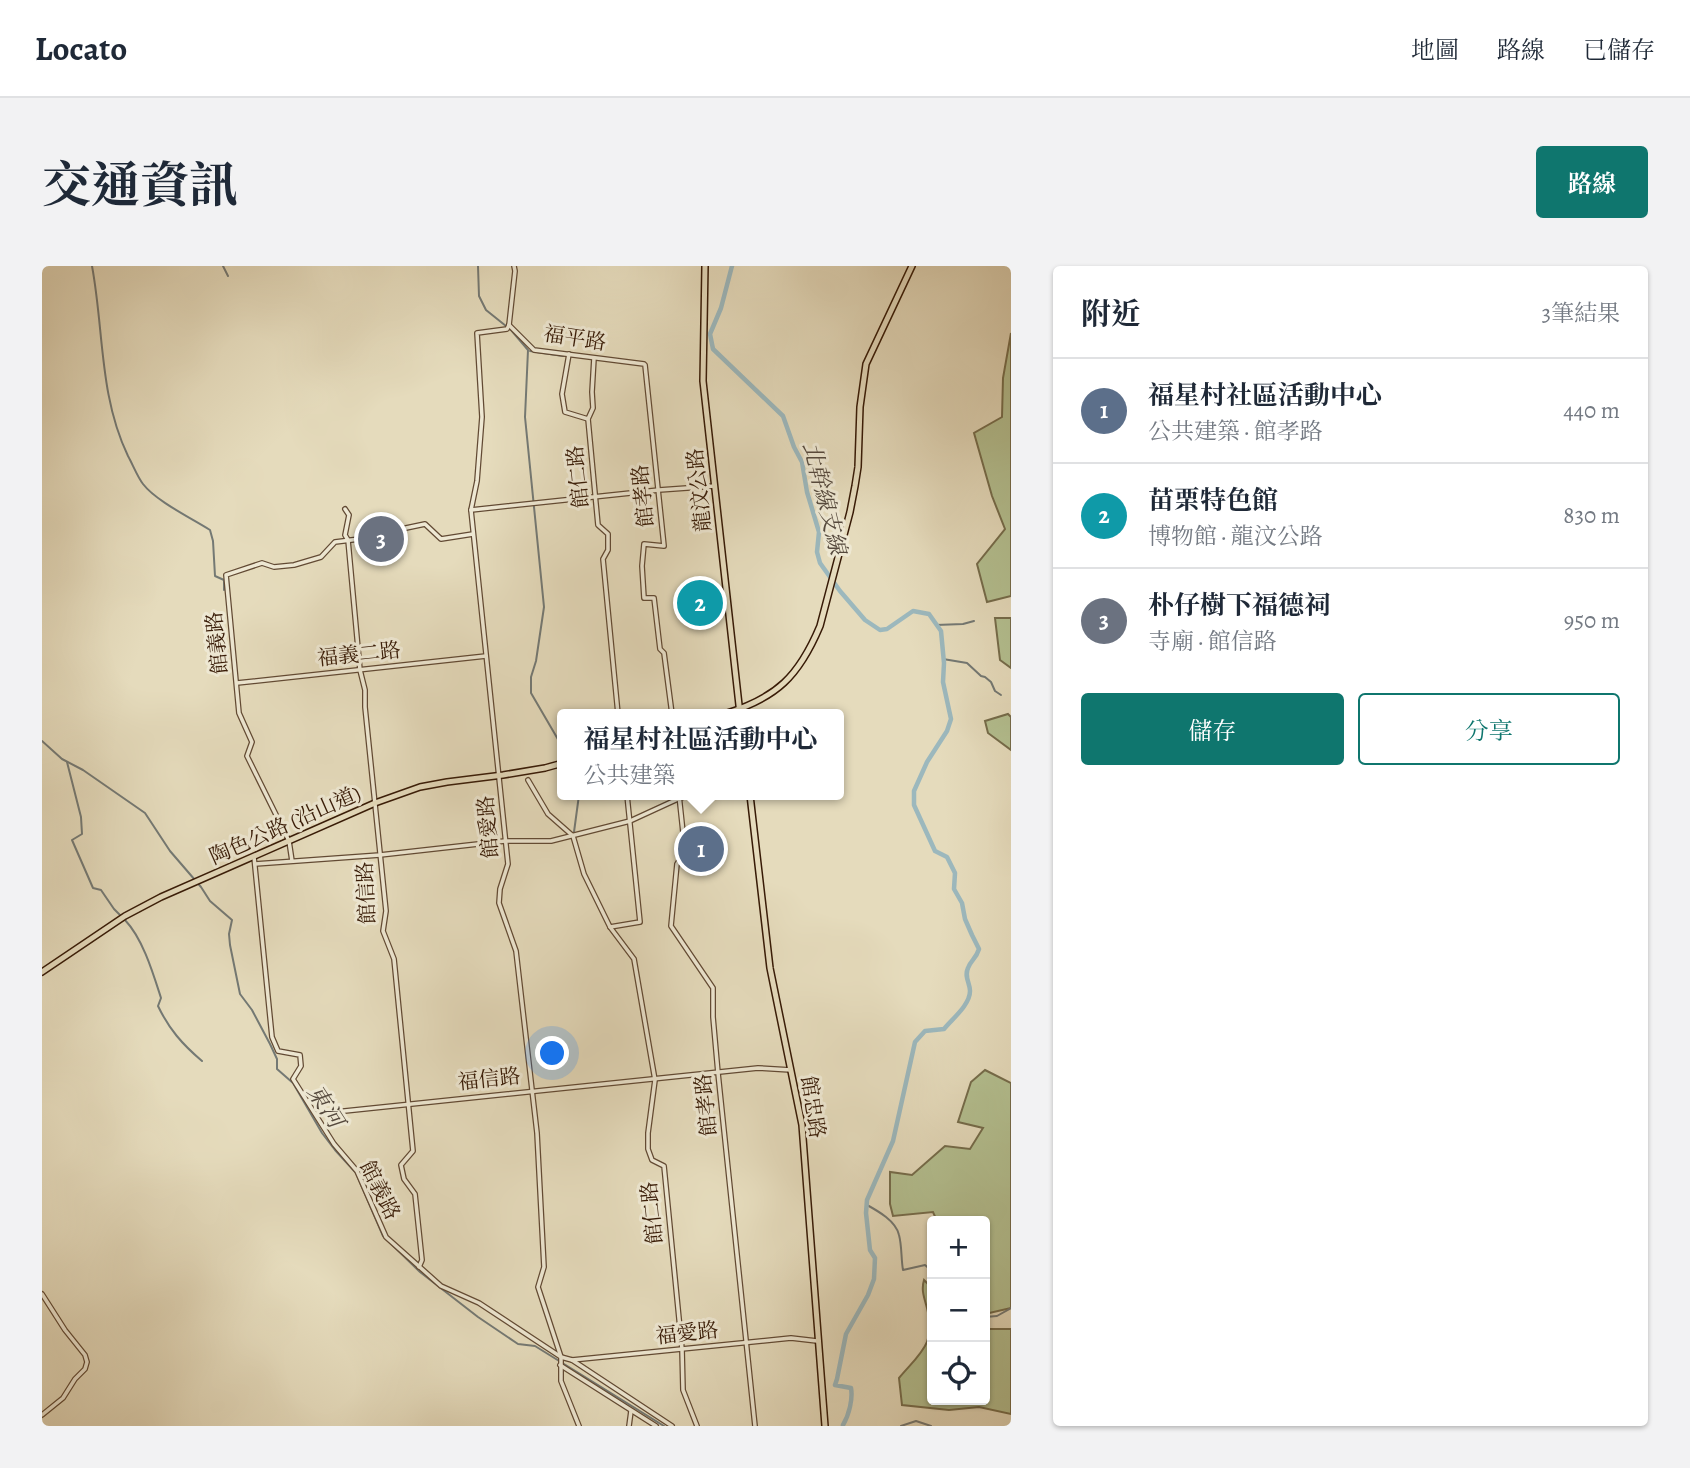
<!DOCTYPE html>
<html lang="zh-TW">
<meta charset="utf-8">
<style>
body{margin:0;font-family:Alegreya,"Noto Serif TC",serif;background:#f2f2f3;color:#1f2937}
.controls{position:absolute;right:21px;bottom:21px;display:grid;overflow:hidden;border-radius:7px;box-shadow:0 2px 5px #0004}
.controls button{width:63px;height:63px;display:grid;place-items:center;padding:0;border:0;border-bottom:2px solid #e0e1e3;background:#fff;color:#1f2937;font:35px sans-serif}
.you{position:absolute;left:511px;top:788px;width:24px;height:24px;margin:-18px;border:5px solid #fff;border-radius:50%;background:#1a73e8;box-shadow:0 0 0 10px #1a73e833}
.badge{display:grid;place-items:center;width:46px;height:46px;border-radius:50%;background:#0f766e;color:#fff;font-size:23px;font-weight:700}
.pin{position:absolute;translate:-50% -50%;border:4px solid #fff;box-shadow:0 2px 7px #0006}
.popup{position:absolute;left:515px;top:443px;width:287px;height:91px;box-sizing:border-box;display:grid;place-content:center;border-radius:7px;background:#fff;filter:drop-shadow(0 2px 5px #0005);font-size:23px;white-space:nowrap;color:#747a83}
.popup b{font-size:26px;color:#1f2937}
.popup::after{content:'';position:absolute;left:50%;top:100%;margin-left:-14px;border:14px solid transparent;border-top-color:#fff}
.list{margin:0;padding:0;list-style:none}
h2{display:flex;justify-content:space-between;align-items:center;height:91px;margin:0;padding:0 28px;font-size:30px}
h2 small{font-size:23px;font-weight:400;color:#747a83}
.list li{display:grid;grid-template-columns:46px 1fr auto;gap:21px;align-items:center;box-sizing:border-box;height:105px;padding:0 28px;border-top:2px solid #e0e1e3}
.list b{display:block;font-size:26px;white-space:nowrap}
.list p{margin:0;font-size:23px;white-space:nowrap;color:#747a83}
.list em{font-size:23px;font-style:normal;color:#747a83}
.actions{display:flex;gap:14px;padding:21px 28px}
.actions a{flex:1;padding:16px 0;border:2px solid #0f766e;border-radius:7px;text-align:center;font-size:24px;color:#0f766e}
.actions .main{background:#0f766e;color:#fff}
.icon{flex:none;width:38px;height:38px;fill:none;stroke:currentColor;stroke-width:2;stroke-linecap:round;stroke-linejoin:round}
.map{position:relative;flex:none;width:969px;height:1160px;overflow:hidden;border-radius:7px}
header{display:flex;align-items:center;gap:42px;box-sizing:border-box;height:98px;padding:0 35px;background:#fff;border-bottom:2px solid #e0e1e3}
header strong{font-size:33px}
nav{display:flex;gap:38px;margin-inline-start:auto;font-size:24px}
.intro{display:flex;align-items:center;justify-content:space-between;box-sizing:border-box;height:168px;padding:0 42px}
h1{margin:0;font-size:49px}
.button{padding:18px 32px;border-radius:7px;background:#0f766e;color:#fff;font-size:24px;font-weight:700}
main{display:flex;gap:42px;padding:0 42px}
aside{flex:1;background:#fff;border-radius:7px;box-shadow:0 2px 5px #0004}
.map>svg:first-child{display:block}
.green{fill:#b4c091;stroke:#766d4c;stroke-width:2}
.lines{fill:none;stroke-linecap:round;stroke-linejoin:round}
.stream{stroke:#747974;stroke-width:2}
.canal{stroke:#9cb8bd;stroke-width:4.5}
.minor-casing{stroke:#624a34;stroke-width:6}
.major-casing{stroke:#371a06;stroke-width:8}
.minor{stroke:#eee8d3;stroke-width:3.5}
.major{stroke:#e5dbbc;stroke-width:5}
.labels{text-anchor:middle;stroke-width:6;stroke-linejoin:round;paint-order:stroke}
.street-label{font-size:21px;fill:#371a06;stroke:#eee8d3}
.water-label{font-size:23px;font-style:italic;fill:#55493d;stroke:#eee8d3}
</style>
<header>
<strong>Locato</strong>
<nav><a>地圖</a><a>路線</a><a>已儲存</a></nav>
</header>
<div class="intro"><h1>交通資訊</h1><a class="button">路線</a></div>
<main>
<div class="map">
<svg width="969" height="1160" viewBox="0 0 969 1160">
<rect width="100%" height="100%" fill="#e5dbbc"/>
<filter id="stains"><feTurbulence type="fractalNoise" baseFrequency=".00286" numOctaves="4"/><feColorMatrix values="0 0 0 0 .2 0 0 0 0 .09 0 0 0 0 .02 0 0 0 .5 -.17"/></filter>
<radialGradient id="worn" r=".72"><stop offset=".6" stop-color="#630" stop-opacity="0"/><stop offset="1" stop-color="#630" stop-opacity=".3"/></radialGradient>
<g class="green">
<path d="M969 67V330L945 336 935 298 963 263 950 230 932 167 960 151 961 112Z"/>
<path d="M953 352H969V402L958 394Z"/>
<path d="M966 448 969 451V484L946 467 943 455Z"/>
<path d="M943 804 969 817V1042L943 1048V955H895L891 946 851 950 848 938V906L870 909 903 880 928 883 941 862 916 856 929 816Z"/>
<path d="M882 1014 890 1022V1134H943V1063H969V1148L937 1141 907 1144 860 1139 857 1112C878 1087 895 1077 885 1042 882 1031 879 1024 882 1014Z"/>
</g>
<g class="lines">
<g class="stream">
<path d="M50 0C62 64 57 130 86 190 91 199 95 210 101 218 114 235 149 252 168 264L171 275 173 310 182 314V324"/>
<path d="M181 0 186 10"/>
<path d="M436 0 437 30 444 44 469 64 486 84 483 151 502 341 494 395 489 411V427L521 482"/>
<path d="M488 85 521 90"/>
<path d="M894 359 921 358 932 355"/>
<path d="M901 393 925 397 939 410 943 411 949 416 953 425 959 429"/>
<path d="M0 475 20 493 41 504 103 547 128 585 159 621 168 635 190 654 187 668 188 679 198 728 210 744 228 778 235 793V803L251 817 280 867 293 884 314 907 341 970 378 1006 436 1051 476 1078 493 1080 622 1160"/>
<path d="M25 496 39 551 40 568 30 574 51 622 59 624 72 643 79 650"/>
<path d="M532 566 537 529"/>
<path d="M83 654C101 673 111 707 119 732L116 740C127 763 140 778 160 795"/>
<path d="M825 939C836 945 854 955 857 969 860 980 859 993 861 1004L883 999 890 1005"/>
<path d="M943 1051 955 1050 969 1042"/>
<path d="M801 1159 802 1160"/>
<path d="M859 1160 874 1155 889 1160"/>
</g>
<path class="canal" d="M690 0 679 42 668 68 671 83 741 150 752 181 760 196 765 226 777 266 775 286 778 297 798 325 823 354 838 364 845 363 871 345 887 348 899 365 902 397 901 416 909 453 905 465 885 496 872 525V539L893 585 905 591 913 607 912 623 920 637 923 653 930 669 937 683C934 693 929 694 926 702 922 711 928 717 928 725 928 739 910 753 902 763L883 765 873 776 851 875 825 934 824 947 828 984 833 992 832 1013 826 1029 804 1068 795 1113 793 1119 809 1122C811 1133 807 1149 801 1159"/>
<g class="minor-casing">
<g id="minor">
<path d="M467 59 465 63 435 67 440 151 435 215 429 244 466 598 458 623 457 637 474 685 495 867 502 1001 496 1021 519 1091V1115L537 1160"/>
<path d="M467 59 492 84 602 98 603 99 622 280 602 278 600 300 602 332H612L618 383 622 387 630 448"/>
<path d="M467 59 473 5 472 0"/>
<path d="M527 88 520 128 523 146 546 153"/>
<path d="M552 92 550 126 551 142 546 153 556 259 566 268V284L561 293 576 448"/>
<path d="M303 243 307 249 303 269 306 274 318 404 323 424V441L344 645 341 665 352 693 371 885 359 899 362 913 373 928 380 994 377 1001"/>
<path d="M429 244 617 224 673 220"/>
<path d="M195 417 444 390"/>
<path d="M486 514 506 548 531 570 542 608 568 661 592 693 613 814 606 867V883L610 894 622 900 640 1083 641 1124 655 1160"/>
<path d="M637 529 643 585 635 598 629 660 671 722V751L676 807 713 1160"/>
<path d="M696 529 708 531"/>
<path d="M212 591 230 771 236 785 258 789 259 800 251 813 292 878 315 905 344 971 399 1020 437 1037 519 1091 530 1094 749 1072 775 1075"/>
<path d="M250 595 247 575 205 490 210 476 197 447 184 309 220 297 232 301 252 299 279 291 293 276 342 270 364 262 383 258 399 273 431 268"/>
<path d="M213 598 338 589 463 575H509L588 555 638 532 649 529"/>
<path d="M568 661 598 656 585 529"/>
<path d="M274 848 716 802 749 804"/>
<path d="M0 1028 23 1064 43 1089 45 1096 43 1103 33 1113 21 1132 0 1149"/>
<path d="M530 1094 630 1160"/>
<path d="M518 1099 614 1160"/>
<path d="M587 1160 589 1145"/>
</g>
</g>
<g class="major-casing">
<g id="major">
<path d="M663 0 661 115 698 448"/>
<path d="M682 448C735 432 757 410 778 360L808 246 813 220 816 201 818 141 824 98 870 0"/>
<path d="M708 529 728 702 760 859 783 1160"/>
<path d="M0 706 83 650 119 631 333 537 378 521 405 516 461 509 503 502 521 497"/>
</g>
</g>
<use href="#minor" class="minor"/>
<use href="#major" class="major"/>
</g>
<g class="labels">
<g class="street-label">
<text transform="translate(533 72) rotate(9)" y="7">福平路</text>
<text transform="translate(536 211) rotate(-96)" y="7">館仁路</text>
<text transform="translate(657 224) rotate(-96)" y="7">龍汶公路</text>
<text transform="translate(601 230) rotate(-96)" y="7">館孝路</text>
<text transform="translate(175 377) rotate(-96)" y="7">館義路</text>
<text transform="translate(317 388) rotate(-6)" y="7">福義二路</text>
<text transform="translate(243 559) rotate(-24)" y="7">陶色公路 (沿山道)</text>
<text transform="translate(446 561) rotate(-95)" y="7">館愛路</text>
<text transform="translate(324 627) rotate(-93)" y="7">館信路</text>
<text transform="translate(447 813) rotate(-6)" y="7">福信路</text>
<text transform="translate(664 839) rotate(-96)" y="7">館孝路</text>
<text transform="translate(771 841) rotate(81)" y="7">館忠路</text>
<text transform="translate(338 924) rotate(63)" y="7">館義路</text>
<text transform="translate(610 947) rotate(-96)" y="7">館仁路</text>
<text transform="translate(645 1067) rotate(-6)" y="7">福愛路</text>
</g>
<g class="water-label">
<text transform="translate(783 232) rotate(76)" y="8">北幹線支線</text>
<text transform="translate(284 840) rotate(57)" y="8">東河</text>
</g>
</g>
<rect width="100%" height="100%" filter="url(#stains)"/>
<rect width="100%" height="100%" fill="url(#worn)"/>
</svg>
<div class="controls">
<button>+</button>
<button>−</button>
<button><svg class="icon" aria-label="locate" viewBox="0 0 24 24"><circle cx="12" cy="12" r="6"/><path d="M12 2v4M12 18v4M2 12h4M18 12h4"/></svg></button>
</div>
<div class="you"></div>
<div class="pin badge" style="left:659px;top:583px;background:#5c6f8a">1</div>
<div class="popup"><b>福星村社區活動中心</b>公共建築</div>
<div class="pin badge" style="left:658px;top:337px;background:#0f9aa8">2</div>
<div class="pin badge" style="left:339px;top:273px;background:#6b7280">3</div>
</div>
<aside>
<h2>附近<small>3筆結果</small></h2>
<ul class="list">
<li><span class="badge" style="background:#5c6f8a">1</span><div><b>福星村社區活動中心</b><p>公共建築 · 館孝路</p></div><em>440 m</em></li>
<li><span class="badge" style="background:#0f9aa8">2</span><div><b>苗栗特色館</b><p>博物館 · 龍汶公路</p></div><em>830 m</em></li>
<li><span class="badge" style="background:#6b7280">3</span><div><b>朴仔樹下福德祠</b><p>寺廟 · 館信路</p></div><em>950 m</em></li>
</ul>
<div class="actions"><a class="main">儲存</a><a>分享</a></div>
</aside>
</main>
